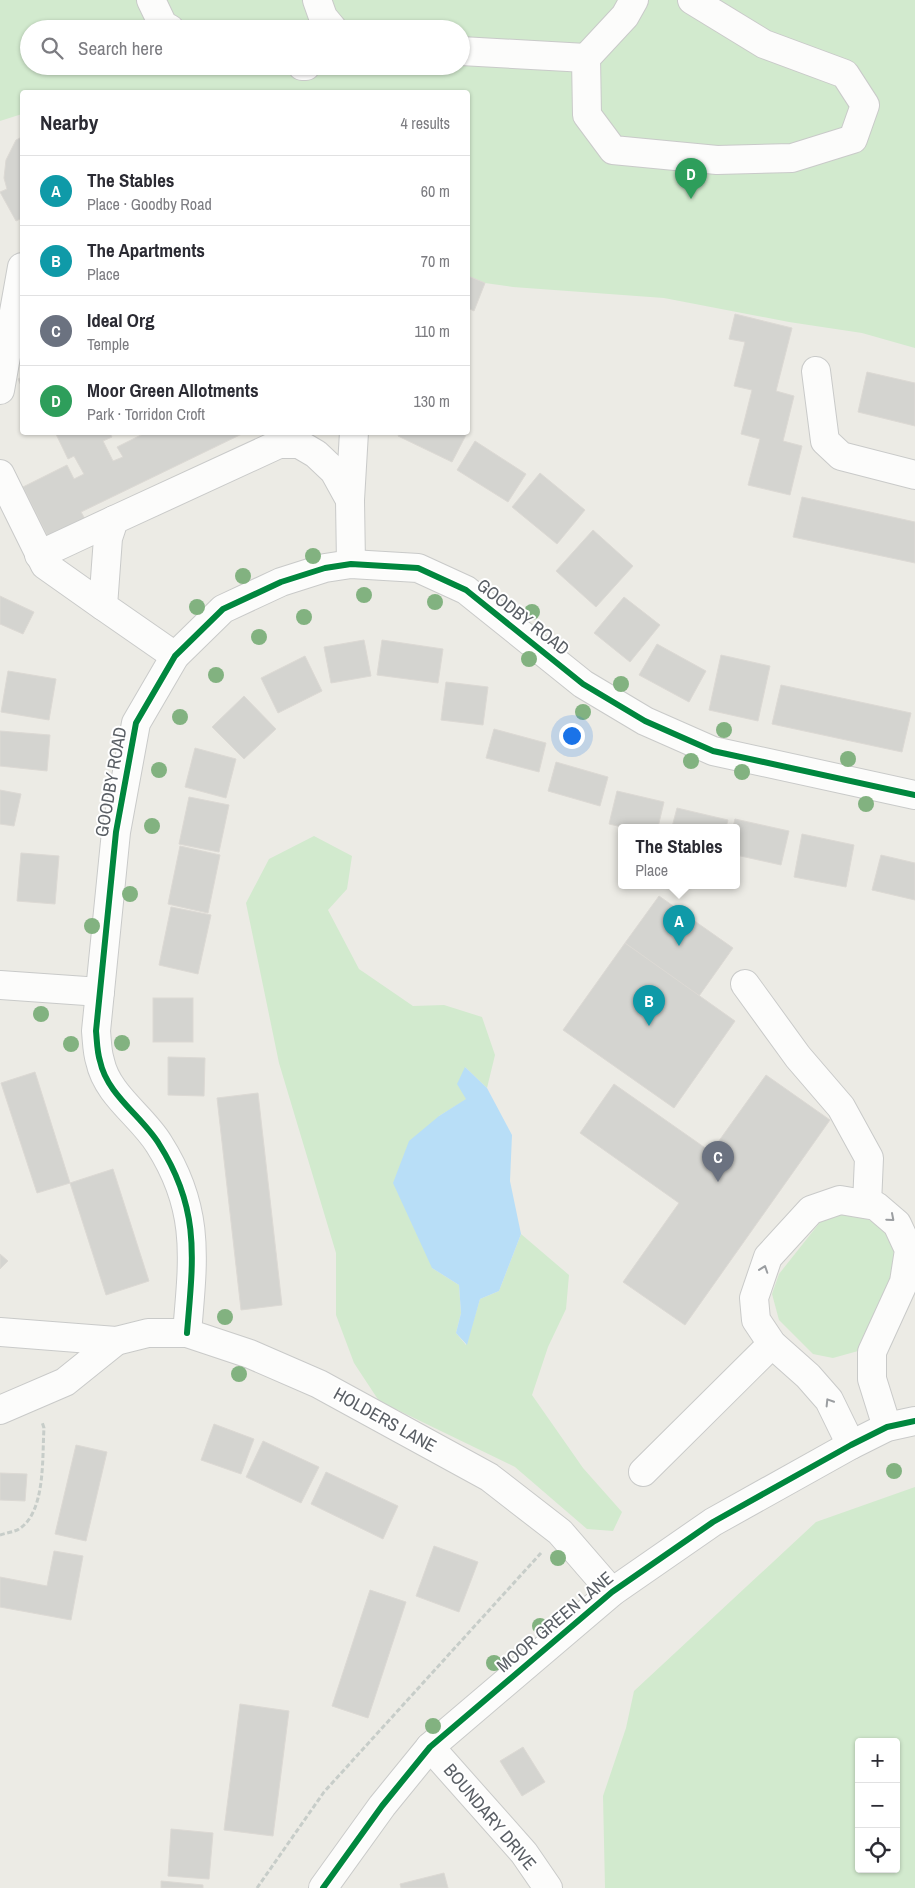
<!DOCTYPE html>
<meta charset="utf-8">
<style>
body{margin:0;font-family:"Archivo Narrow",sans-serif;background:#f7f7f7;color:#2b2b33}
.controls{position:absolute;right:15px;bottom:15px;display:grid;overflow:hidden;border-radius:5px;box-shadow:0 1px 4px #0004}
.controls button{width:45px;height:45px;display:grid;place-items:center;padding:0;border:0;border-bottom:1px solid #e1e1e2;background:#fff;color:#2b2b33;font:25px sans-serif}
.you{position:absolute;left:571px;top:735px;width:18px;height:18px;margin:-12px;border:4px solid #fff;border-radius:50%;background:#1a73e8;box-shadow:0 0 0 8px #1a73e833}
.badge{display:grid;place-items:center;width:32px;height:32px;border-radius:50%;background:#ea580c;color:#fff;font-size:16px;font-weight:700}
.pin{position:absolute;translate:-50% -41px;filter:drop-shadow(0 1px 2px #0008)}
.pin::after{content:'';position:absolute;top:26px;width:18px;height:15px;background:inherit;clip-path:polygon(0 0,100% 0,50% 100%)}
.popup{position:absolute;left:618px;top:824px;width:122px;height:65px;box-sizing:border-box;display:grid;place-content:center;border-radius:5px;background:#fff;filter:drop-shadow(0 1px 4px #0005);font-size:16px;white-space:nowrap;color:#7c7c81}
.popup b{font-size:19px;color:#2b2b33}
.popup::after{content:'';position:absolute;left:50%;top:100%;margin-left:-10px;border:10px solid transparent;border-top-color:#fff}
.list{margin:0;padding:0;list-style:none}
h2{display:flex;justify-content:space-between;align-items:center;height:65px;margin:0;padding:0 20px;font-size:21px}
h2 small{font-size:16px;font-weight:400;color:#7c7c81}
.list li{display:grid;grid-template-columns:32px 1fr auto;gap:15px;align-items:center;box-sizing:border-box;height:70px;padding:0 20px;border-top:1px solid #e1e1e2}
.list b{display:block;font-size:19px;white-space:nowrap}
.list p{margin:0;font-size:16px;white-space:nowrap;color:#7c7c81}
.list em{font-size:16px;font-style:normal;color:#7c7c81}
.icon{flex:none;width:28px;height:28px;fill:none;stroke:currentColor;stroke-width:2;stroke-linecap:round;stroke-linejoin:round}
.map{position:relative;flex:none;width:915px;height:1888px;overflow:hidden}
.search{position:absolute;background:#fff;box-shadow:0 1px 4px #0004;left:20px;top:20px;width:450px;height:55px;display:flex;align-items:center;gap:12px;box-sizing:border-box;padding:0 18px;border-radius:28px;color:#7c7c81;font-size:19px}
.panel{position:absolute;background:#fff;box-shadow:0 1px 4px #0004;left:20px;top:90px;width:450px;height:345px;border-radius:5px}
.map>svg:first-child{display:block}
.green{fill:#d2eace;fill-rule:evenodd}
.water{fill:#b8def7}
.building{fill:#d4d4d0;stroke:#dcd9d4}
.lines{fill:none;stroke-linecap:round;stroke-linejoin:round}
.minor-casing{stroke:#c9cac9;stroke-width:30}
.path{stroke:#c7cdc9;stroke-width:3;stroke-dasharray:5 2.5;stroke-linecap:butt}
.minor{stroke:#fcfcfb;stroke-width:28}
.cycleway-casing{stroke:#fff;stroke-width:9}
.cycleway{stroke:#00873e;stroke-width:6}
.tree{fill:#82b280}
.oneway{stroke:#9b9ea1}
.labels{text-anchor:middle;stroke-width:4;stroke-linejoin:round;paint-order:stroke}
.street-label{font-size:18px;fill:#5a5f65;stroke:#fff}
</style>
<div class="map">
<svg width="915" height="1888" viewBox="0 0 915 1888">
<rect width="100%" height="100%" fill="#ecebe5"/>
<g class="green">
<path d="M0 0H915V348L862 333 789 322 664 298 513 287 485 283 468 276V92H22V114L0 121ZM29 29H461V66H29Z"/>
<path d="M314 836 352 856 347 889 328 910 359 969 413 1006 444 1005 482 1017 495 1055 487 1088 465 1067 467 1099 439 1116 432 1268 459 1285 461 1313 456 1333 466 1345 480 1299 499 1291 521 1234 569 1275 566 1309 548 1347 532 1395 583 1468 622 1512 613 1531 587 1529 515 1467 379 1401 354 1363 336 1315V1253L279 1063 246 903 269 859Z"/>
<path d="M848 1213 878 1223 895 1245 900 1268 858 1351 833 1358 813 1354 779 1320 772 1294 779 1274 821 1221Z"/>
<path d="M915 1487V1888H605L603 1796 626 1728 634 1691 816 1522ZM859 1742H896V1869H859Z"/>
</g>
<path class="water" d="M465 1067 487 1088 512 1135 510 1181 521 1234 499 1291 480 1299 467 1345 456 1333 461 1313 459 1285 432 1268 393 1183 409 1141 439 1116 466 1099 457 1084Z"/>
<g class="building">
<path d="M22 137V218L16 221 0 192 7 189 4 178 6 160 16 140Z"/>
<path d="M468 276 485 283 474 311 468 308Z"/>
<path d="M735 314 792 328 776 391 794 396 783 441 802 446 790 495 748 485 760 439 741 434 752 390 734 386 745 342 729 339Z"/>
<path d="M867 372 915 383V426L858 412Z"/>
<path d="M22 377V388L18 379Z"/>
<path d="M55 432H109L112 437 103 441 113 461 123 457 117 447 147 432H246L81 512 85 519 48 537 23 487 67 465 74 479 84 474 74 456 68 459Z"/>
<path d="M400 432H466L467 433 452 462 398 436Z"/>
<path d="M475 441 526 474 508 502 457 470Z"/>
<path d="M540 473 585 510 557 544 512 507Z"/>
<path d="M802 497 915 522V563L793 537Z"/>
<path d="M593 530 633 566 596 607 556 571Z"/>
<path d="M0 596 34 612 23 634 0 624Z"/>
<path d="M624 597 660 625 630 662 594 633Z"/>
<path d="M364 640 371 676 331 683 324 647Z"/>
<path d="M382 640 443 649 438 683 377 675Z"/>
<path d="M657 644 706 671 689 702 639 675Z"/>
<path d="M721 655 770 666 758 721 709 710Z"/>
<path d="M305 656 322 691 278 713 261 678Z"/>
<path d="M8 671 56 679 49 720 1 712Z"/>
<path d="M446 682 488 687 483 725 441 720Z"/>
<path d="M781 685 911 713 902 752 772 724Z"/>
<path d="M244 696 276 729 244 759 212 727Z"/>
<path d="M494 729 546 743 539 772 486 758Z"/>
<path d="M0 731 50 735 47 771 0 766Z"/>
<path d="M195 748 236 759 226 798 185 787Z"/>
<path d="M556 762 608 777 600 806 548 791Z"/>
<path d="M0 790 21 794 14 826 0 824Z"/>
<path d="M617 791 664 802 658 827H622L609 824Z"/>
<path d="M189 797 229 805 219 852 179 844Z"/>
<path d="M677 808 728 820 726 827H672Z"/>
<path d="M735 819 789 831 781 865 736 855V827H733Z"/>
<path d="M802 834 854 845 846 887 794 877Z"/>
<path d="M180 846 220 855 208 913 168 904Z"/>
<path d="M21 853 59 856 55 904 17 901Z"/>
<path d="M881 855 915 863V900L872 890Z"/>
<path d="M659 896 733 948 699 996 625 943Z"/>
<path d="M171 907 211 915 198 974 159 965Z"/>
<path d="M625 943 735 1021 674 1108 563 1030Z"/>
<rect x="153" y="998" width="40" height="44"/>
<path d="M168 1057 205 1058 204 1096 168 1095Z"/>
<path d="M35 1072 70 1183 37 1193 1 1083Z"/>
<path d="M766 1075 830 1120 685 1325 623 1282 679 1203 580 1133 614 1084 711 1152Z"/>
<path d="M258 1093 282 1305 241 1310 217 1098Z"/>
<path d="M113 1169 149 1281 106 1295 70 1183Z"/>
<path d="M0 1254 8 1261 0 1269Z"/>
<path d="M214 1424 254 1439 241 1474 201 1460Z"/>
<path d="M263 1441 319 1467 301 1503 246 1477Z"/>
<path d="M76 1445 107 1452 86 1541 55 1534Z"/>
<path d="M326 1472 398 1506 383 1539 311 1504Z"/>
<path d="M0 1473 27 1474 25 1501 0 1500Z"/>
<path d="M434 1546 478 1562 459 1612 416 1596Z"/>
<path d="M54 1551 83 1556 71 1620 0 1607V1577L47 1586Z"/>
<path d="M370 1590 406 1602 368 1718 332 1706Z"/>
<path d="M240 1704 289 1711 273 1836 224 1830Z"/>
<path d="M523 1747 545 1782 522 1796 500 1761Z"/>
<path d="M171 1829 213 1833 209 1879 168 1876Z"/>
<path d="M444 1873 448 1888H401L400 1884Z"/>
<path d="M161 1881 203 1885V1888H161Z"/>
</g>
<g class="lines">
<g class="minor-casing">
<g id="minor">
<path d="M151 0 163 25 170 29"/>
<path d="M317 0 323 17 333 29"/>
<path d="M634 0 625 16 586 58 587 115 613 150 717 160 792 158 853 139 865 105 845 74 764 44 692 0"/>
<path d="M461 51 586 58"/>
<path d="M302 66H306"/>
<path d="M816 371 825 441 841 456 915 475"/>
<path d="M0 390 22 267"/>
<path d="M0 474 45 565 103 606"/>
<path d="M350 500 354 432"/>
<path d="M39 555 114 520"/>
<path d="M175 656 103 606 108 538 114 520 279 444H299L316 454 334 471 350 500 351 564"/>
<path d="M745 984 798 1057 841 1107 869 1158 867 1204"/>
<path d="M0 985 100 992"/>
<path d="M0 1332 116 1341"/>
<path d="M187 1333C193 1260 201 1210 159 1144 142 1116 107 1095 100 1061 97 1052 97 1041 96 1031L116 832 136 723 175 656 223 609 281 582 325 568 351 564 418 568 466 590 583 684 645 721 713 751 915 795"/>
<path d="M0 1410 65 1382 116 1341 148 1333H187L250 1354 319 1384 489 1477 560 1532 612 1592"/>
<path d="M851 1445 829 1400 808 1376 772 1344 756 1320 754 1298 768 1257 811 1210 840 1200 876 1206 897 1224 909 1250 904 1282 872 1352V1379L887 1427"/>
<path d="M643 1472 772 1344"/>
<path d="M430 1747 524 1853 548 1888"/>
<path d="M323 1888 382 1806 430 1747 612 1592 713 1522 851 1445 887 1427 915 1421"/>
</g>
</g>
<g class="path">
<path d="M0 1535C6 1533 14 1532 19 1529 46 1512 42 1457 44 1428L42 1422"/>
<path d="M257 1888 324 1792 541 1553"/>
</g>
<use href="#minor" class="minor"/>
<g class="cycleway-casing">
<g id="cycleway">
<path d="M187 1333C193 1260 201 1210 159 1144 142 1116 107 1095 100 1061 97 1052 97 1041 96 1031L116 832 136 723 175 656 223 609 281 582 325 568 351 564 418 568 466 590 583 684 645 721 713 751 915 795"/>
<path d="M323 1888 382 1806 430 1747 612 1592 713 1522 851 1445 887 1427 915 1421"/>
</g>
</g>
<use href="#cycleway" class="cycleway"/>
</g>
<g class="tree">
<circle cx="313" cy="556" r="8"/>
<circle cx="243" cy="576" r="8"/>
<circle cx="364" cy="595" r="8"/>
<circle cx="435" cy="602" r="8"/>
<circle cx="197" cy="607" r="8"/>
<circle cx="532" cy="612" r="8"/>
<circle cx="304" cy="617" r="8"/>
<circle cx="259" cy="637" r="8"/>
<circle cx="529" cy="659" r="8"/>
<circle cx="216" cy="675" r="8"/>
<circle cx="621" cy="684" r="8"/>
<circle cx="583" cy="712" r="8"/>
<circle cx="180" cy="717" r="8"/>
<circle cx="724" cy="730" r="8"/>
<circle cx="848" cy="759" r="8"/>
<circle cx="691" cy="761" r="8"/>
<circle cx="159" cy="770" r="8"/>
<circle cx="742" cy="772" r="8"/>
<circle cx="866" cy="804" r="8"/>
<circle cx="152" cy="826" r="8"/>
<circle cx="130" cy="894" r="8"/>
<circle cx="92" cy="926" r="8"/>
<circle cx="41" cy="1014" r="8"/>
<circle cx="122" cy="1043" r="8"/>
<circle cx="71" cy="1044" r="8"/>
<circle cx="225" cy="1317" r="8"/>
<circle cx="239" cy="1374" r="8"/>
<circle cx="894" cy="1471" r="8"/>
<circle cx="558" cy="1558" r="8"/>
<circle cx="540" cy="1626" r="8"/>
<circle cx="494" cy="1663" r="8"/>
<circle cx="433" cy="1726" r="8"/>
</g>
<defs><path id="oneway-chevron" d="M-2-3.5L2.5 0L-2 3.5" fill="none" stroke-width="1.6" stroke-linecap="round" stroke-linejoin="round" transform="scale(1.25)"/></defs>
<g class="oneway">
<use href="#oneway-chevron" transform="translate(891 1218) rotate(41)"/>
<use href="#oneway-chevron" transform="translate(764 1269) rotate(-71)"/>
<use href="#oneway-chevron" transform="translate(829 1402) rotate(-122)"/>
</g>
<g class="labels">
<g class="street-label">
<text transform="translate(523 617) rotate(38)" y="6">GOODBY ROAD</text>
<text transform="translate(111 782) rotate(-80)" y="6">GOODBY ROAD</text>
<text transform="translate(385 1420) rotate(29)" y="6">HOLDERS LANE</text>
<text transform="translate(555 1622) rotate(-40)" y="6">MOOR GREEN LANE</text>
<text transform="translate(490 1817) rotate(50)" y="6">BOUNDARY DRIVE</text>
</g>
</g>
</svg>
<div class="controls">
<button>+</button>
<button>−</button>
<button><svg class="icon" aria-label="locate" viewBox="0 0 24 24"><circle cx="12" cy="12" r="6"/><path d="M12 2v4M12 18v4M2 12h4M18 12h4"/></svg></button>
</div>
<div class="you"></div>
<div class="pin badge" style="left:679px;top:946px;background:#0f9aa8">A</div>
<div class="popup"><b>The Stables</b>Place</div>
<div class="pin badge" style="left:649px;top:1026px;background:#0f9aa8">B</div>
<div class="pin badge" style="left:718px;top:1182px;background:#6b7280">C</div>
<div class="pin badge" style="left:691px;top:199px;background:#2e9e5b">D</div>
<div class="search"><svg class="icon" aria-label="search" viewBox="0 0 24 24"><circle cx="10" cy="10" r="6"/><path d="M15 15l6 6"/></svg>Search here</div>
<section class="panel">
<h2>Nearby<small>4 results</small></h2>
<ul class="list">
<li><span class="badge" style="background:#0f9aa8">A</span><div><b>The Stables</b><p>Place · Goodby Road</p></div><em>60 m</em></li>
<li><span class="badge" style="background:#0f9aa8">B</span><div><b>The Apartments</b><p>Place</p></div><em>70 m</em></li>
<li><span class="badge" style="background:#6b7280">C</span><div><b>Ideal Org</b><p>Temple</p></div><em>110 m</em></li>
<li><span class="badge" style="background:#2e9e5b">D</span><div><b>Moor Green Allotments</b><p>Park · Torridon Croft</p></div><em>130 m</em></li>
</ul>
</section>
</div>
